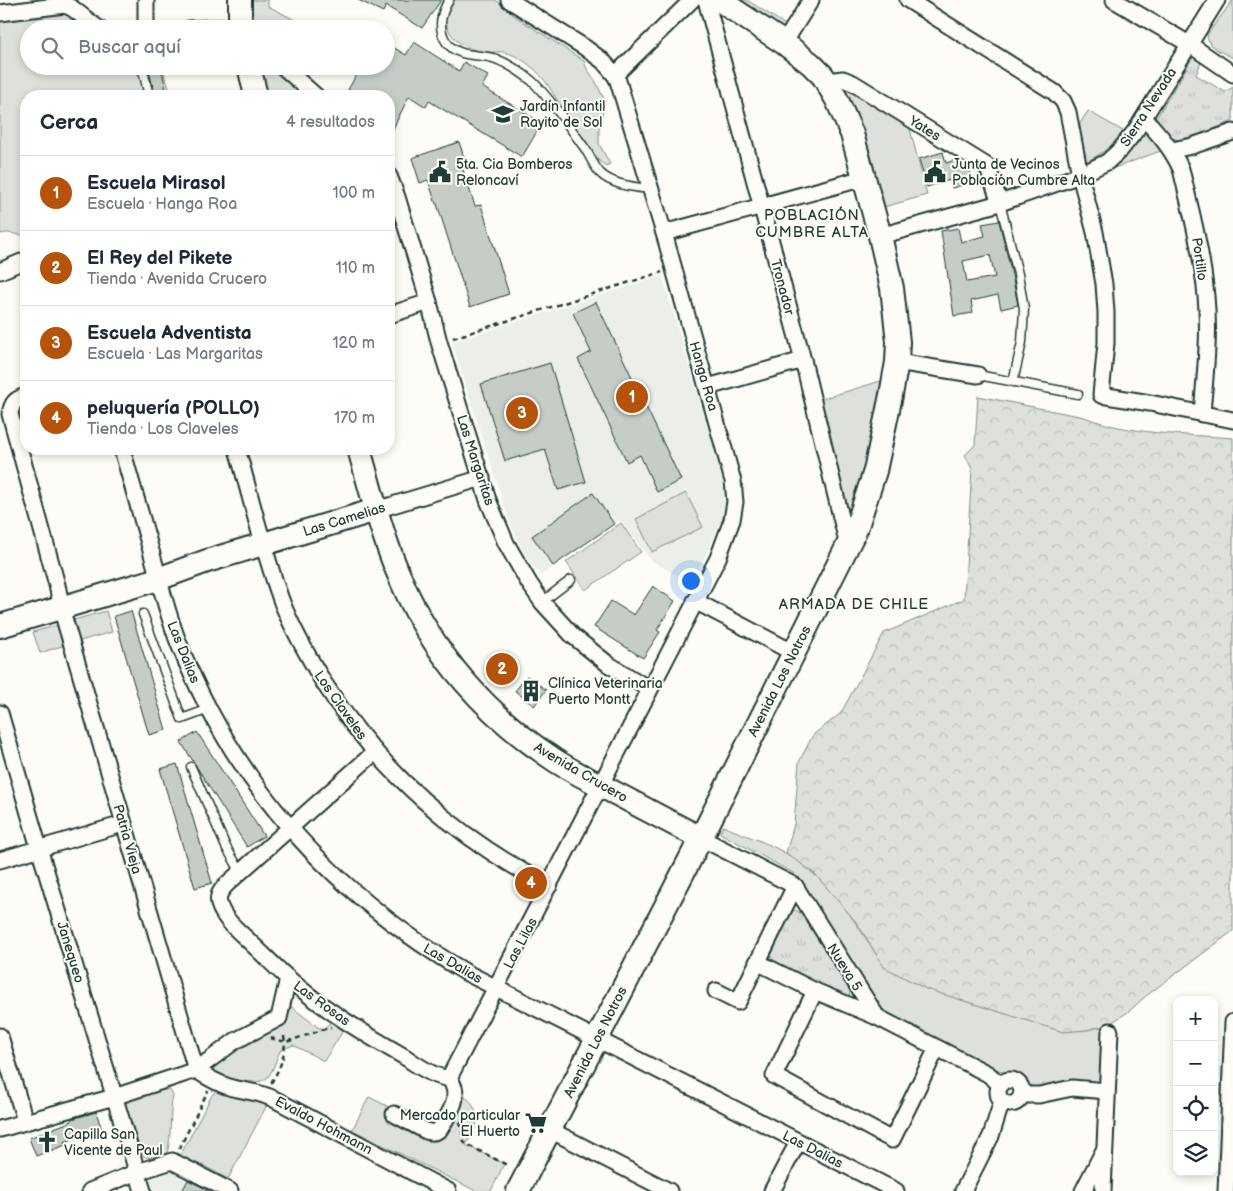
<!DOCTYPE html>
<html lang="es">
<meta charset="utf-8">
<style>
body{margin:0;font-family:"Balsamiq Sans",sans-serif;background:#f2f2f3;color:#1f2937}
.controls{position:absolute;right:15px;bottom:15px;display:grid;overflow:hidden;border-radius:10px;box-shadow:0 2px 8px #0003}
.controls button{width:45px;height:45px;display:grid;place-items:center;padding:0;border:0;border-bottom:1px solid #e0e1e3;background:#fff;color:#1f2937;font:25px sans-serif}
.you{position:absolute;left:690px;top:580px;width:18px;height:18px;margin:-12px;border:4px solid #fff;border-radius:50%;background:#1a73e8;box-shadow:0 0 0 8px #1a73e833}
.badge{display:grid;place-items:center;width:32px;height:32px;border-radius:50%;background:#b45309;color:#fff;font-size:16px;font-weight:700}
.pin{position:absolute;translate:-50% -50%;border:2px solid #fff;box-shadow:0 1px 5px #0006}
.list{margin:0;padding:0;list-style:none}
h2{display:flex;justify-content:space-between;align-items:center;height:65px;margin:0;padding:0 20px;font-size:21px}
h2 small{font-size:16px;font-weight:400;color:#747a83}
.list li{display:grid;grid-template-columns:32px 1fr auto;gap:15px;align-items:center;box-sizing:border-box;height:75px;padding:0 20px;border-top:1px solid #e0e1e3}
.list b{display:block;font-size:19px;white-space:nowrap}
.list p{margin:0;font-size:16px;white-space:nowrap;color:#747a83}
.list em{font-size:16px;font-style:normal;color:#747a83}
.icon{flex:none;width:28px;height:28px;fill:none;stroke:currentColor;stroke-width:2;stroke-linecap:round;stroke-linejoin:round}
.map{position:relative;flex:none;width:1233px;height:1191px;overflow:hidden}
.search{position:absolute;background:#fff;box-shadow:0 2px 8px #0003;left:20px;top:20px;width:375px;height:55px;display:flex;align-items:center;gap:12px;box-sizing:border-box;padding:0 18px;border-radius:28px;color:#747a83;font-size:19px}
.panel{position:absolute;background:#fff;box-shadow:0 2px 8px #0003;left:20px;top:90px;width:375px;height:365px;border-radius:20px}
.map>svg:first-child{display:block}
.built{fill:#eceee9}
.grass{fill:#dde0db;stroke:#7e8e88}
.forest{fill:url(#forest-crowns);stroke:#7e8e88}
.park{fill:url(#park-tufts);stroke:#7e8e88}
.building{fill:#c6cdc7;stroke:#1f3d34;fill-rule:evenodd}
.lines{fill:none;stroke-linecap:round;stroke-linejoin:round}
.lane-casing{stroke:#1f3d34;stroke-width:11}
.street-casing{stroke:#1f3d34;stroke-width:19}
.secondary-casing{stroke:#1f3d34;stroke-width:26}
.path{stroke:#1f3d34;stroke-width:2.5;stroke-dasharray:5 4;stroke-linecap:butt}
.lane{stroke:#fdfcf7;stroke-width:8}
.street{stroke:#fdfcf7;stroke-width:15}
.secondary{stroke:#fdfcf7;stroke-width:22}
.labels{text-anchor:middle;stroke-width:4;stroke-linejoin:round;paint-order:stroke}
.poi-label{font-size:14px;fill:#1f3d34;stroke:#fdfcf7;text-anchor:start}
.street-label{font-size:14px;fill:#1f3d34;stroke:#fdfcf7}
.neighbourhood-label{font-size:15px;letter-spacing:1px;fill:#1f3d34;stroke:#fdfcf7}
</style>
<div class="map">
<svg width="1233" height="1191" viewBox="0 0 1233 1191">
<defs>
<pattern id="forest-crowns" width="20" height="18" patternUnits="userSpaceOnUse" patternTransform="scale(1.25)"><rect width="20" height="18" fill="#dde0db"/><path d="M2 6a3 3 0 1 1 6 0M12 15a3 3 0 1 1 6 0" fill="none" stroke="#bdc1bd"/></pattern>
<pattern id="park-tufts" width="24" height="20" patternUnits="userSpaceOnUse" patternTransform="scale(1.25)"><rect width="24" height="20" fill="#dde0db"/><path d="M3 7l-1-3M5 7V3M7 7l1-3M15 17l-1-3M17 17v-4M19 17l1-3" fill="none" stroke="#bdc1bd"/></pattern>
</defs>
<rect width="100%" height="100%" fill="#fdfcf7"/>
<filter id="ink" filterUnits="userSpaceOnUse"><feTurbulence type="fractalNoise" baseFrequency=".02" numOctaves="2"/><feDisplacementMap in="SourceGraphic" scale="10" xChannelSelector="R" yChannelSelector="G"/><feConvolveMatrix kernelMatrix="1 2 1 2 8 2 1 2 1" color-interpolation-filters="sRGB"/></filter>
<g filter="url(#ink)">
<g class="built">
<path d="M662 276 723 479 725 512 692 584 652 561 620 520 541 575 534 568 522 549 509 520 452 342Z"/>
<path d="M172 1168 218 1191H150L145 1173Z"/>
</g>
<g class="grass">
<path d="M249 0H268V6L312 29H252Z"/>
<path d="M453 0H496L516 17 584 61 586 67 596 82 605 101 599 130V144L610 164 606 166C596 160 589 150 583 141 577 131 569 122 564 112 553 94 546 77 528 64 521 59 513 54 504 52 499 51 494 53 489 52 467 51 448 40 445 18Z"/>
<path d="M729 0H747L789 27 781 31Z"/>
<path d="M1233 0V58C1222 52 1208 48 1207 35Z"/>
<path d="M51 12H67L89 29H29V66H163L165 77 172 96H26V235C17 236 10 231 0 234V20Z"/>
<path d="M257 66H278L312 96H265Z"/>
<path d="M845 86 909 125 927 195 884 207C877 180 871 152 861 126 857 114 845 98 845 86Z"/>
<path d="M1088 111 1123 131C1113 146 1100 155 1084 163L1077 128Z"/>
<path d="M1146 131 1163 150 1109 170 1138 143Z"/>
<path d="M884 380 865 470 852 513H847L818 400Z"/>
<path d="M686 493 703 527 652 552 636 519Z"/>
<path d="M621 523 641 552 585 590 566 562Z"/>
<path d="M106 611 112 632 76 642 70 621Z"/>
<path d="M58 625 65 645 40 653 33 632Z"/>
<path d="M723 826C743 835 767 842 787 854 830 880 858 925 884 967L1087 1030 1108 1025 1104 1082 1035 1088 886 1014 879 1009 802 883 793 873 720 833Z"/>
<path d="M289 1005 319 1028H324L333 1020 346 1026 324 1061 293 1045 281 1050C275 1059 275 1069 267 1078 256 1088 218 1077 207 1069Z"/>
<path d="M162 1087 169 1089 173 1095C169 1115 172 1135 167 1154 157 1156 146 1162 140 1152L123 1098Z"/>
<path d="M216 1091 268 1103 228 1179 204 1166 180 1156 212 1095Z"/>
<path d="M460 1095C472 1098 476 1111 478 1121L466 1145 504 1164 491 1191H476L352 1130 369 1097 391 1108 430 1136Z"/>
</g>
<path class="forest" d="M978 396 1084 417C1130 435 1184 434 1233 438V931L1146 996 1128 1012 1108 1025 1087 1030 1063 1032 926 989 884 967 857 923 815 874 786 853 794 824 799 762 813 735 841 713 884 633 964 599 972 469 965 455 975 445Z"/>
<g class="park">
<path d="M1193 57 1201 62 1196 75 1225 92 1233 87V121L1182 142 1169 136 1156 123 1157 117Z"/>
<path d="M795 910 802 914 807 922 848 988 850 991 849 996 845 998 774 964 771 960V955L791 911Z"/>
</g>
<g class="building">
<path d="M358 0H441L422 28 386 6 383 12Z"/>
<path d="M414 42 459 71 464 62 488 76 482 87 542 123 522 157 429 101 426 107 409 96 389 137V96H360L348 90 361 66H386V43L406 55Z"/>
<path d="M148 66H161L166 90 154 92Z"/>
<path d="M459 142 466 163 461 164 475 206 481 205 509 294 470 307 437 204H436L428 180 420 183 412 158Z"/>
<path d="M943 152 946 163 958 159 968 165 973 182 952 188 950 180 927 187 919 159Z"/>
<path d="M999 221 1012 275 1018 305 1001 309 998 295 971 301 973 313 954 316 941 231 958 228 961 242 985 236 982 224ZM990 255 995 277 967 282 963 261Z"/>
<path d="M596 302 681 480 657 492 640 455 627 462 578 359 591 352 573 313Z"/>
<path d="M550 363 586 482 558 490 545 449 505 461 481 384Z"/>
<path d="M593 493 614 524 553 566 532 536Z"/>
<path d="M653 586 675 601 657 630 660 632 643 658 594 627 611 601 634 615Z"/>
<path d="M131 611 166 730 149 735 114 616Z"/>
<path d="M527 676 546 690 534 706 515 691Z"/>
<path d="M197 732 264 836 247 847 181 742Z"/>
<path d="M177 764 212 883 195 888 160 769Z"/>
<path d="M96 1112 102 1130 64 1142 66 1145 36 1156 29 1138 72 1121V1119Z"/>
<path d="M188 1180 210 1191H182Z"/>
</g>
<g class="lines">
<g class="lane-casing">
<g id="lane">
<path d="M449 0C441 13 437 29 447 43 460 59 480 53 496 59 509 64 521 72 532 81 550 98 571 129 586 150 590 157 594 166 600 173 612 185 634 187 650 189"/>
<path d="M142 66 149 96"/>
<path d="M1000 203 1018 274 1024 309 1022 342 1013 382"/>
<path d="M978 375 1078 394"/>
<path d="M542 602 571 580"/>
<path d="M143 614 182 719 209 709"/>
<path d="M191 767 226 847 241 872"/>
</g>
</g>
<g class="street-casing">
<g id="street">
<path d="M146 0V29"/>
<path d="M706 0 803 360 848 546"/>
<path d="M908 0 1054 92 1063 101 1068 112 1080 175 1095 232 1104 284 1106 312V343L1101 395 1150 403 1233 420"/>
<path d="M1114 0 1189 44 1233 74"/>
<path d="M0 13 65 5 72 8 99 29"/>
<path d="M189 29 240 27"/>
<path d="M784 43 811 0"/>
<path d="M282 66 316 96"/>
<path d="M615 75 692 0"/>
<path d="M827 81 843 79 853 83 987 166 1000 203"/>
<path d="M1144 118C1159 134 1172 149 1181 169 1191 211 1202 253 1206 296 1210 335 1205 375 1202 414"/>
<path d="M1172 150 1192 146 1233 132"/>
<path d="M389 176 397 197 429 302 439 342 488 500 506 543 529 583 542 602 573 636 608 664 649 689"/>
<path d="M664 233 864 178"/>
<path d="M880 236 1000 203 1080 175 1107 162 1121 149 1136 130 1217 0"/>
<path d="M0 271 26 260"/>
<path d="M389 315 429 302"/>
<path d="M897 362 978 375"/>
<path d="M708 387 803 360"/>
<path d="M26 396C15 399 12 403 10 414L57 585 64 618 196 1070"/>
<path d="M122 449C132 485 143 521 153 558 161 587 168 616 179 644 236 788 335 895 467 973L896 1191"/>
<path d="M237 449C252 501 264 555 283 605 294 632 309 658 324 683 381 773 456 837 549 886"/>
<path d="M376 510 482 478"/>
<path d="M695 601 794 653"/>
<path d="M0 713 39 848 143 1191"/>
<path d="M375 752 227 884C220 891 216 897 220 907 226 922 241 933 252 944 264 955 276 968 288 978 323 1009 365 1034 405 1057 415 1064 437 1079 449 1078L718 558 732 520 735 502 733 481 664 233 618 81 615 75 603 61 584 47 509 0"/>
<path d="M701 838 795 886 877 1017"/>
<path d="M0 860 123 824"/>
<path d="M757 962 815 991 877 1017 988 1074 1001 1085"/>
<path d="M716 991 738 1002 795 886"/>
<path d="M815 991 774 1076 892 1140 937 1048"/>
<path d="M0 1036 25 1121"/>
<path d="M196 1070C208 1078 219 1084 232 1088 247 1091 260 1092 274 1099L448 1191"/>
<circle cx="1010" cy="1092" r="12"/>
<path d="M1021 1095H1039L1072 1088 1107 1091"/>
<path d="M394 1114 426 1131C431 1133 435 1133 440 1129 450 1112 463 1096 449 1078"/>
<path d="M0 1129 114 1097 196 1070 235 1041 279 1018 288 978"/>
<path d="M550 1130 669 1191"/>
<path d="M90 1191 137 1172 172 1161 230 1191"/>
<path d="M772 1191 798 1142"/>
<path d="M963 1191 991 1136 1002 1101"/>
<path d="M1083 1191 1103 1152"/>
<path d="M1103 1191 1110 1031"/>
<path d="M1226 1191 1233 1022"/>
</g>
</g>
<g class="secondary-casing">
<g id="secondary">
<path d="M240 29V0"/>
<path d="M249 66 256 96"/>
<path d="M359 449C372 494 383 540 402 582 433 655 488 716 553 759 572 772 593 781 613 792 642 807 671 823 701 838"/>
<path d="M0 626 158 579 207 561 376 510"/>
<path d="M518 1191 701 838 856 529 875 471 891 395 897 362 898 342 892 288 880 236 852 134 837 100 823 76 811 64 784 43 719 0"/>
</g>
</g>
<g class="path">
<path d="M453 338 662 272"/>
<path d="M270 1038 286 1042 331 1027"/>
<path d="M271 1083C281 1067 288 1050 283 1032"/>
<path d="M460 1122 464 1142 466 1144 509 1166"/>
<path d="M179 1149 208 1091"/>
</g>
<use href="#lane" class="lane"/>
<use href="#street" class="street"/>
<use href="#secondary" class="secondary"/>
</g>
</g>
<defs>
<g id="school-bare" transform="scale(1.725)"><path d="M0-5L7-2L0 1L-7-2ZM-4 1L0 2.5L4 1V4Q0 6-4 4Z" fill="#1f3d34" stroke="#fdfcf7" stroke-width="2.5" paint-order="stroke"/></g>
<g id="civic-bare" transform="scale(1.725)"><path d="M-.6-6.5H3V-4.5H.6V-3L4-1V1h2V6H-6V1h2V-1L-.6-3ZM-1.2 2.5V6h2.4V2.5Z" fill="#1f3d34" stroke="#fdfcf7" stroke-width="2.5" paint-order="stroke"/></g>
<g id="building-bare" transform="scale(1.725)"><path d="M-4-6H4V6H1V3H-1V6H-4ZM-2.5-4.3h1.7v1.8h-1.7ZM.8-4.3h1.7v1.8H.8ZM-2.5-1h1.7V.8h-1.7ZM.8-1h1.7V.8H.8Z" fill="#1f3d34" stroke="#fdfcf7" stroke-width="2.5" paint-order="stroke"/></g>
<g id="supermarket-bare" transform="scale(1.725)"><path d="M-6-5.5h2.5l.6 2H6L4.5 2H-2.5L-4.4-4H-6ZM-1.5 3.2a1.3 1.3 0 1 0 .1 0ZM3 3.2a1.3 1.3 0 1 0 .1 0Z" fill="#1f3d34" stroke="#fdfcf7" stroke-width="2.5" paint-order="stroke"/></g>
<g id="church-bare" transform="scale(1.725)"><path d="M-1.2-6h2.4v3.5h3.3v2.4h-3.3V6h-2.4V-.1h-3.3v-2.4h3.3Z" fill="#1f3d34" stroke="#fdfcf7" stroke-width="2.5" paint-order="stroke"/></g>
</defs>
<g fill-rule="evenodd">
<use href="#school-bare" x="503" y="114"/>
<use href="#civic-bare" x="440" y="172"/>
<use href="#civic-bare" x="935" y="172"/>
<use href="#building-bare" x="531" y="691"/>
<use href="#supermarket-bare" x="536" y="1123"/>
<use href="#church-bare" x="47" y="1142"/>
</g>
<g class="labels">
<g class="poi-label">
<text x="520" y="111">Jardín Infantil<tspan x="520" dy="16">Rayito de Sol</tspan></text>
<text x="456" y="169">5ta. Cia Bomberos<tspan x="456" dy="16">Reloncaví</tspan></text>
<text x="952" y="169">Junta de Vecinos<tspan x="952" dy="16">Población Cumbre Alta</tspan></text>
<text x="548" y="688">Clínica Veterinaria<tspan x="548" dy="16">Puerto Montt</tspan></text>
<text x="520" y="1120" text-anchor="end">Mercado particular<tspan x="520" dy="16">El Huerto</tspan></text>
<text x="64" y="1139">Capilla San<tspan x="64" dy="16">Vicente de Paul</tspan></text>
</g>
<g class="street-label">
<text transform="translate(1148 107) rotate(-57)" y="5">Sierra Nevada</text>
<text transform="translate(925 128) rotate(32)" y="5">Yates</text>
<text transform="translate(1200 259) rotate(82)" y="5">Portillo</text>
<text transform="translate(783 287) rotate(75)" y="5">Tronador</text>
<text transform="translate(704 376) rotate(74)" y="5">Hanga Roa</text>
<text transform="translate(476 460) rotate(72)" y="5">Las Margaritas</text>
<text transform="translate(344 519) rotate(-17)" y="5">Las Camelias</text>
<text transform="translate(184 652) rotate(68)" y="5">Las Dalias</text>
<text transform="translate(779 681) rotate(-63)" y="5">Avenida Los Notros</text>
<text transform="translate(341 705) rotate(55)" y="5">Los Claveles</text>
<text transform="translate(581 772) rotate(30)" y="5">Avenida Crucero</text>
<text transform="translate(128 839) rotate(74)" y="5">Patria Vieja</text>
<text transform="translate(520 943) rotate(-62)" y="5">Las Lilas</text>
<text transform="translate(71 952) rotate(73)" y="5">Janequeo</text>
<text transform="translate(453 963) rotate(30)" y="5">Las Dalias</text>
<text transform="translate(845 967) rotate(58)" y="5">Nueva 5</text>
<text transform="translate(322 1003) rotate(36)" y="5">Las Rosas</text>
<text transform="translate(595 1042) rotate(-63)" y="5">Avenida Los Notros</text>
<text transform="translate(324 1125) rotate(28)" y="5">Evaldo Hohmann</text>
<text transform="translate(813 1149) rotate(27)" y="5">Las Dalias</text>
</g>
<g class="neighbourhood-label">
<text x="812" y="220">POBLACIÓN<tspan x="812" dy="17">CUMBRE ALTA</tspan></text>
<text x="854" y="609">ARMADA DE CHILE</text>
</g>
</g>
</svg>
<div class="controls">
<button>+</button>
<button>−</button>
<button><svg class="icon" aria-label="locate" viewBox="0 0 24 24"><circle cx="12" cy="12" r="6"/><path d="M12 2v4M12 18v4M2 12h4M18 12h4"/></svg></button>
<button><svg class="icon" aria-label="layers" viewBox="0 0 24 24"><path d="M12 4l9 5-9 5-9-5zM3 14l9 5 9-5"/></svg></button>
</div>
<div class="you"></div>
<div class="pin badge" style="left:632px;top:397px">1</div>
<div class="pin badge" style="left:502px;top:669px">2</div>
<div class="pin badge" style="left:522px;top:413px">3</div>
<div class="pin badge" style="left:531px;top:883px">4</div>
<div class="search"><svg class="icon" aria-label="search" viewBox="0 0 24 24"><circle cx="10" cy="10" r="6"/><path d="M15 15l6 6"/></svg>Buscar aquí</div>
<section class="panel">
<h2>Cerca<small>4 resultados</small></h2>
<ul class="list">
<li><span class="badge">1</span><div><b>Escuela Mirasol</b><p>Escuela · Hanga Roa</p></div><em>100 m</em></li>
<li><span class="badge">2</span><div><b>El Rey del Pikete</b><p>Tienda · Avenida Crucero</p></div><em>110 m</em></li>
<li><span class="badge">3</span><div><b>Escuela Adventista</b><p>Escuela · Las Margaritas</p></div><em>120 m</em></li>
<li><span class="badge">4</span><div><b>peluquería (POLLO)</b><p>Tienda · Los Claveles</p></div><em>170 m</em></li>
</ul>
</section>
</div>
